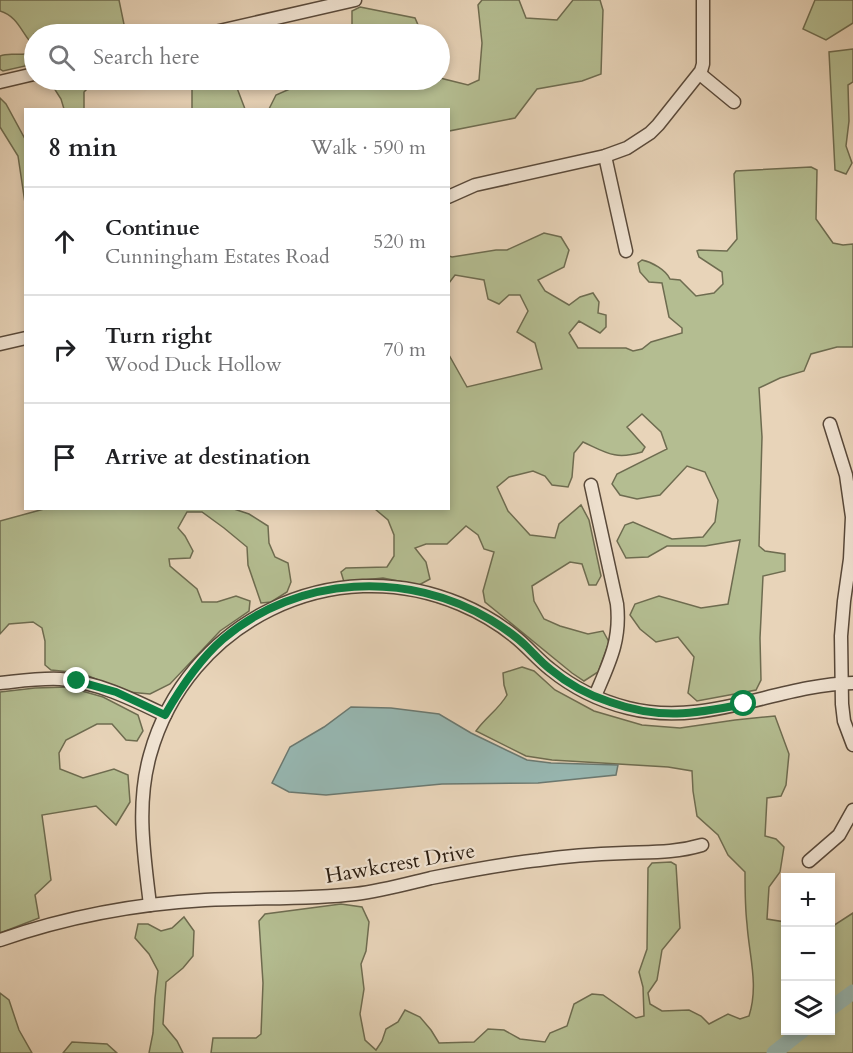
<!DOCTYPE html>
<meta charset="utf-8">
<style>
body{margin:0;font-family:Cardo,serif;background:#f2f2f2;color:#202124}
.controls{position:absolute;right:18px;bottom:18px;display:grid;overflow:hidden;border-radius:0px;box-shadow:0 3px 9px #0003}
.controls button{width:54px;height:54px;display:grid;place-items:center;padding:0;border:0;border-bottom:2px solid #e0e0e0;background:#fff;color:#202124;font:30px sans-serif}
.stop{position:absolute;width:18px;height:18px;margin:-14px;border:4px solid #0b8043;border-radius:50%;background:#fff}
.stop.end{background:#0b8043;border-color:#fff;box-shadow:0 2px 6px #0008}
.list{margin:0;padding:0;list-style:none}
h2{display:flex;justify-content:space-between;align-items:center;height:78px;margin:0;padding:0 24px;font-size:26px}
h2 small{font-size:20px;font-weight:400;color:#757577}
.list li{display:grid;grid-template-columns:39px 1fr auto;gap:18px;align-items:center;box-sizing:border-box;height:108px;padding:0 24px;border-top:2px solid #e0e0e0}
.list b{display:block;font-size:22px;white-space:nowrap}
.list p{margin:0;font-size:20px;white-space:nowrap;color:#757577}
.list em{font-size:20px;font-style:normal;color:#757577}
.icon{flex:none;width:33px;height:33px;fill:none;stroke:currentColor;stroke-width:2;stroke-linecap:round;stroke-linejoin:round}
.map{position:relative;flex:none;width:853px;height:1053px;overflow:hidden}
.search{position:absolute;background:#fff;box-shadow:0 3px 9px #0003;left:24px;top:24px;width:426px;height:66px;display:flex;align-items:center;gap:15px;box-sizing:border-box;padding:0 21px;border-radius:33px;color:#757577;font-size:22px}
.panel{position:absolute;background:#fff;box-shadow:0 3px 9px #0003;left:24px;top:108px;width:426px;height:402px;border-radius:0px}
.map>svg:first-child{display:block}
.green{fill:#b4bd91;stroke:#6e6c50;stroke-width:1.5}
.water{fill:#97b8b3;stroke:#6b7971;stroke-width:1.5}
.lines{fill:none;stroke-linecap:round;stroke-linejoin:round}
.river{stroke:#97b8b3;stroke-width:15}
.minor-casing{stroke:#59493a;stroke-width:15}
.minor{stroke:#f0e3d2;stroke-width:12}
.route{stroke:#0b8043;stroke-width:8}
.labels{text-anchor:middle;stroke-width:4.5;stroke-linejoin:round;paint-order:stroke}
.street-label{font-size:21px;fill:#291b0f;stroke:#f0e3d2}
</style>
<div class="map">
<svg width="853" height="1053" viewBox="0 0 853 1053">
<rect width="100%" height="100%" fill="#e8d4b9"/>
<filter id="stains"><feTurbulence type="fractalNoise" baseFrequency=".00333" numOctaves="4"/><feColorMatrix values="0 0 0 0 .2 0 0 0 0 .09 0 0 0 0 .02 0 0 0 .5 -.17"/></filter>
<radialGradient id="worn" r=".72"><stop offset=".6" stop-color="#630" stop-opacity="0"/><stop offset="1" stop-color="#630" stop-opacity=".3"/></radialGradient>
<g class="green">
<path d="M0 0H119L126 34H34V46C21 33 19 17 0 11Z"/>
<path d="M482 0H519L526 18 557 20 573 0H600L603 10 601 74 582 81 537 89 515 118 449 131 448 110 269 109 276 95 292 88 290 80H321L324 83 362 81 363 80H440V78L468 85 479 80 482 43 478 5Z"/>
<path d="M815 0H853V23L826 40 803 29Z"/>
<path d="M360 7 415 18 422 34H356L352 29V11Z"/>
<path d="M34 49V64L3 71 0 69V56C11 51 25 59 34 49Z"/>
<path d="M853 49V82L848 85 849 121 846 146 852 163 846 174 835 170 829 52Z"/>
<path d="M59 80H96L84 92V109H64L61 99 52 85Z"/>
<path d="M217 80H236L237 88 245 109H192V89L215 87Z"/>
<path d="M0 98 6 104 25 139V203L18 156 0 127Z"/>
<path d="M811 167 817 170 816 219 833 243 843 245 853 244V347H837L811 354 804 371 780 378 759 388 762 437 759 546 765 551 785 554V571L763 576 760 638 761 680 756 690 697 701 688 693 694 657 678 637 656 642 640 629 630 615 635 604 659 596 701 608 728 604 740 540 705 546H667L648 557 626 558 617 541 625 525 633 522 672 539 703 537 715 522 718 500 705 472 687 466 660 495 637 499 620 495 612 484 617 474 667 449 661 432 642 414 627 427 645 447 642 452C615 460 607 453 583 442L574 453 572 477 568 487 552 485 545 476 533 471 509 477 497 487 508 511 530 535 555 538 559 524 581 505 589 520 601 576 596 585H589L582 564 570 562 532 586 534 601 544 619 560 626 588 634 603 631 609 642 598 672 584 681 572 673 485 602 483 591 494 552 484 549 478 535 466 526 447 544H426L415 548 426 562 430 579 419 585 383 578 344 582 341 572 346 568 387 567 394 556V535L388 520 375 509 448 508 449 355 467 387 542 369 535 343 517 332 528 311 520 295H509L499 304 488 299 484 280 455 275 449 283V256L452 257 496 250H507L544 233 561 237 569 250 564 267 538 280 545 291 569 305 580 297 593 293 599 302 598 313 606 315V327L600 333 579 321 569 333 578 348H626L633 351 642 349 651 342 682 333V328L669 317 662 283 649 282 640 272 638 263 642 260C652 262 666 270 670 279L680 280 696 296 714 293 723 284 722 272 699 257 697 251 699 250 727 251 737 239 734 174 736 171Z"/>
<path d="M44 509H234L249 514 268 526 269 543 275 557 288 563 291 582 287 592 271 602 261 603 248 565 247 547 224 528 202 512H187L178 528 185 536 193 551 190 558 169 559 170 566 197 589 202 602H217L236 596 250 601 249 611 220 631 170 684 150 694 128 692 81 673 51 670 45 665V641L42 628 33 622 9 624 0 634V521Z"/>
<path d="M522 667 534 671 555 690 594 711 642 725 680 728 735 720 775 716 789 754 786 785 781 796 767 798 765 836 776 839 784 847 780 872 769 887 767 919 785 922 786 1030H830L831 923 833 926 853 913V1053H211L213 1038H256L261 1034 263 983 259 921 265 914 341 904 362 907 369 922 366 951 361 964 364 989 360 1014 365 1040 376 1050 382 1041 386 1029 398 1022 405 1010 420 1017 431 1030 439 1043 474 1042 488 1029 504 1030 520 1039 545 1042 550 1033 567 1026 574 1004 592 994 603 995 636 1018 644 1016 643 987 639 972 647 949 648 868 652 863 671 862 676 865 680 928 662 950 657 980 648 993 650 1004 662 1011 689 1010 701 1016 709 1024 728 1014 740 1019 749 1016C759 985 749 955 747 924 745 907 745 889 745 872L728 855 718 835 697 816 693 791 692 771 668 767 552 760 526 756 476 731C485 718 499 709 507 695L504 685 503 673Z"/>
<path d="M68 687 103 697 138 715 143 731 137 741 126 740 112 724H97L66 740 59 753 60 769 83 778 114 769 128 775 130 802 116 825 96 806 42 815 51 880 35 895 39 918 0 933V692L35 688Z"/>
<path d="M184 917 194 931 193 956 183 968 166 982 163 1024 177 1041 183 1053H149L153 1033 155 998 158 971 149 954 135 938 138 924H148L161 931 172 928Z"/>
<path d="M0 993 9 1000 19 1030 32 1053H0Z"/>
<path d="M72 1042 107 1044 117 1053H63Z"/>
</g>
<path class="water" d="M351 707 391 708 439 714 471 733 527 760 551 763 618 765 616 775 538 783 442 784 326 795 289 792 272 783 290 747 324 727Z"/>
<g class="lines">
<g class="river">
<path d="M830 1009 853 992"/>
<path d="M774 1053 803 1030"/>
</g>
<g class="minor-casing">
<g id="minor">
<path d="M206 34 355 0"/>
<path d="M700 74 734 102"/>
<path d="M0 82 34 74"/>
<path d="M605 156 626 251"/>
<path d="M448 197 475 185 605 156 627 148 650 133 658 125 701 71 703 64V0"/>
<path d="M0 344 26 338"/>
<path d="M830 424 846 475 852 517 850 559 844 601 841 636 842 704 844 721 853 745"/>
<path d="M591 485 617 604C621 641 609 663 595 696"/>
<path d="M0 683C20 681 40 678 60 679 98 682 132 699 165 715"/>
<path d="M809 861 839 835 853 810"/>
<path d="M150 905C144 854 136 805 150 755 187 622 332 550 460 604 479 612 498 623 514 636 527 646 537 659 550 669 572 687 600 701 628 708 706 728 776 685 853 683"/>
<path d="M0 940C66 917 135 904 205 900 255 897 305 900 355 894 381 891 406 884 431 878 466 871 503 864 539 860 567 856 596 854 625 853 652 852 675 853 702 845"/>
</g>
</g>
<use href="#minor" class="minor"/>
</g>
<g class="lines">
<path class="route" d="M77 681 116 692 165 715C181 687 199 660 223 639 298 575 408 570 491 620 504 628 517 637 527 647 535 655 542 663 550 669 568 684 588 695 610 702 660 720 694 714 744 704"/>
</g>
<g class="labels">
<g class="street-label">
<text transform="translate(400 863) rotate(-10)" y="7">Hawkcrest Drive</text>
</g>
</g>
<rect width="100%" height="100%" filter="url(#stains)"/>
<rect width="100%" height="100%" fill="url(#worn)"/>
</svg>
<div class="controls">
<button>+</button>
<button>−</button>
<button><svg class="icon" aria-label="layers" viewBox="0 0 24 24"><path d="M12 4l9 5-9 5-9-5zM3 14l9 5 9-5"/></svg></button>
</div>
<div class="stop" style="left:744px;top:704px"></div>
<div class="stop end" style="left:77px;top:681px"></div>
<div class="search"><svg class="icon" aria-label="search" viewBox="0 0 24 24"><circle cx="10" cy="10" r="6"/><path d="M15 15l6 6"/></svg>Search here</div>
<section class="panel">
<h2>8 min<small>Walk · 590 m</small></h2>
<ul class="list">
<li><svg class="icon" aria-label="ahead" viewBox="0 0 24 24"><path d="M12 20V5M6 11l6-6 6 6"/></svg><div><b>Continue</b><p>Cunningham Estates Road</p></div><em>520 m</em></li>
<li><svg class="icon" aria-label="right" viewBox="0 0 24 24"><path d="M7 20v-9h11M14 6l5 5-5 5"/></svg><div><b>Turn right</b><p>Wood Duck Hollow</p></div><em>70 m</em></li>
<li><svg class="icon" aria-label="arrive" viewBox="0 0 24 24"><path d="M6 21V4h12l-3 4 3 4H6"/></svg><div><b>Arrive at destination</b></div></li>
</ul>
</section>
</div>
